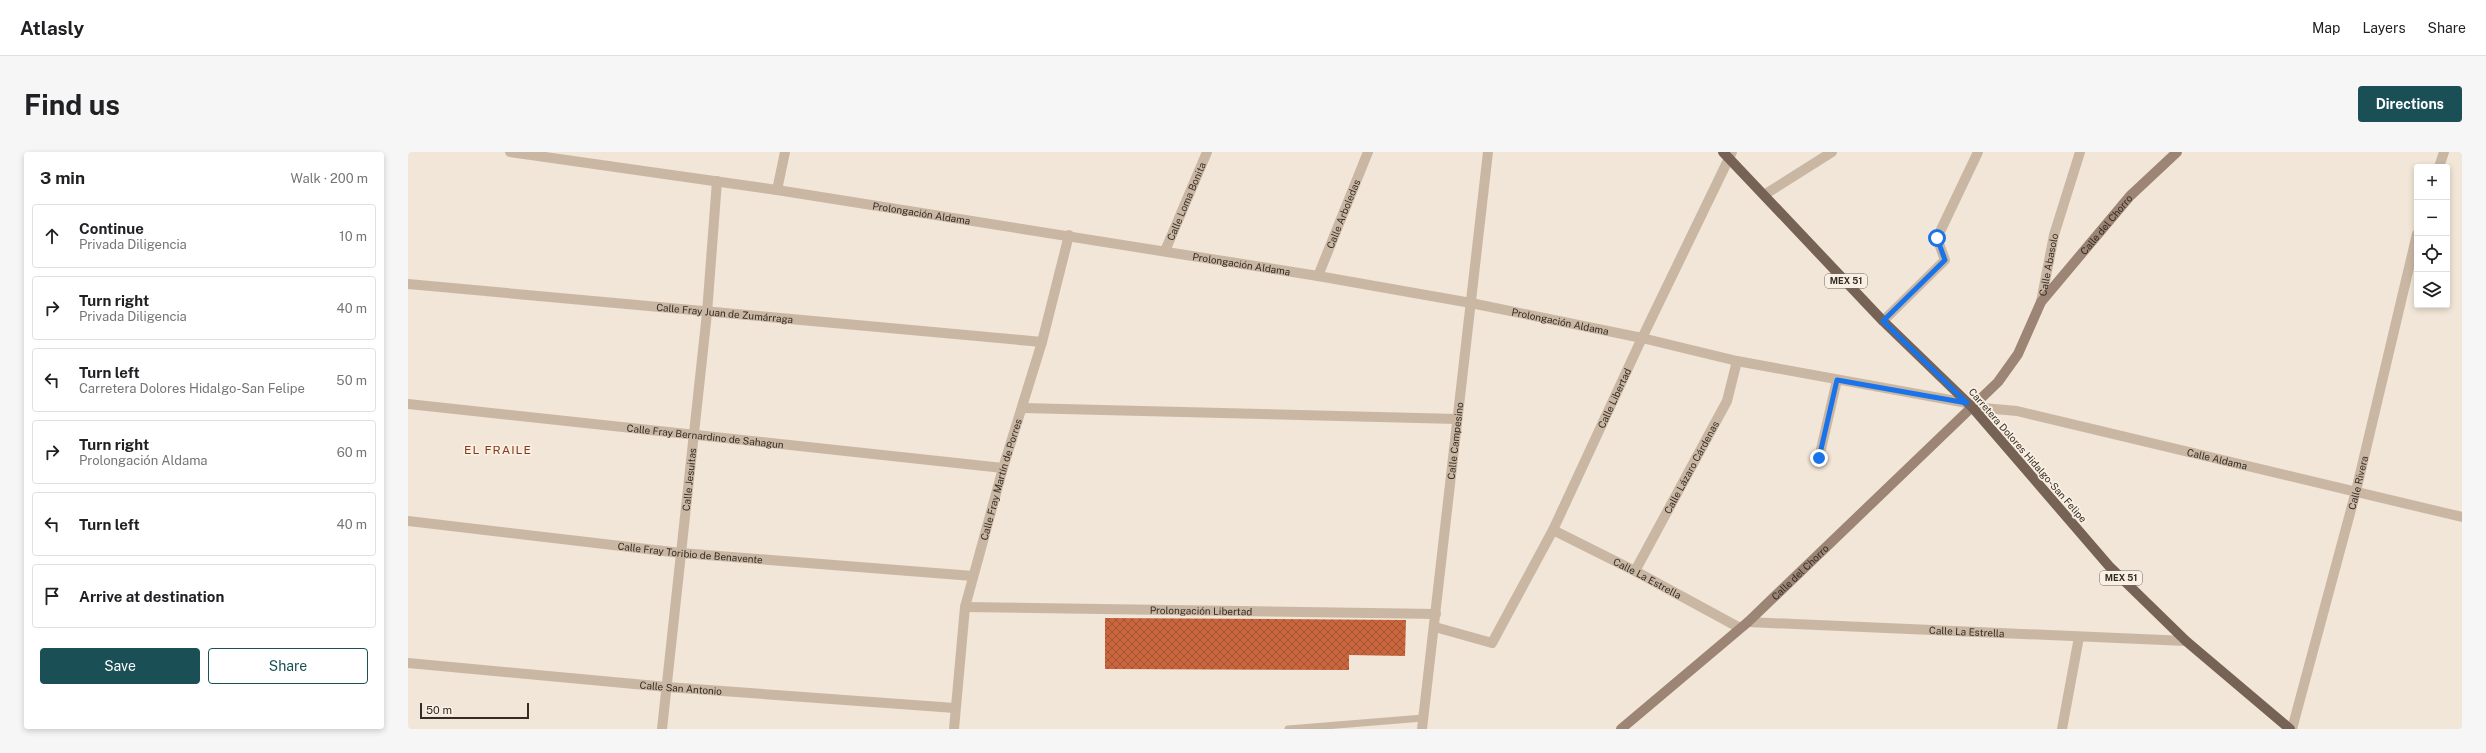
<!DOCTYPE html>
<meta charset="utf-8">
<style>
body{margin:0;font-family:"Public Sans",sans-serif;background:#f6f6f6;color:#202124}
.controls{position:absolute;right:12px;top:12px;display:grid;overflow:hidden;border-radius:4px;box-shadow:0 2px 6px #0003}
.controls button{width:36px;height:36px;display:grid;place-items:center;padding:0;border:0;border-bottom:1px solid #e0e0e0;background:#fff;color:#202124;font:20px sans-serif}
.scale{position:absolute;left:12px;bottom:10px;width:109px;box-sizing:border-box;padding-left:4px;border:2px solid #342b25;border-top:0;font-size:11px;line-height:14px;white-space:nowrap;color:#342b25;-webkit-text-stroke:3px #f9f0e3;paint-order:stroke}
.stop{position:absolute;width:12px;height:12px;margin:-9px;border:3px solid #1a73e8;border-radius:50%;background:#fff}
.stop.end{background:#1a73e8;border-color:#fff;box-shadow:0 1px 4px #0008}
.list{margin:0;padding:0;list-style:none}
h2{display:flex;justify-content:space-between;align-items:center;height:52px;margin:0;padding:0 16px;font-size:17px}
h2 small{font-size:13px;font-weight:400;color:#757577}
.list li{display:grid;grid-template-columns:26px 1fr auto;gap:12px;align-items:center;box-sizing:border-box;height:64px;margin:0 8px 8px;padding:0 8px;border:1px solid #e0e0e0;border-radius:4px}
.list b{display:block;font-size:15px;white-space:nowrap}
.list p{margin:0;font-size:13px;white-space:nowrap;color:#757577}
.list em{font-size:13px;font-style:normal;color:#757577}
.actions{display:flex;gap:8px;padding:12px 16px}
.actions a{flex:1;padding:9px 0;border:1px solid #1a4f56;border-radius:4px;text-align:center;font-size:14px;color:#1a4f56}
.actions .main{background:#1a4f56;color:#fff}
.icon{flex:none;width:22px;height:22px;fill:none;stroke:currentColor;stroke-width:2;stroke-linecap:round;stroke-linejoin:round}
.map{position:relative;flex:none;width:2054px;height:577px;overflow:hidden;border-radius:4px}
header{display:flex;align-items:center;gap:24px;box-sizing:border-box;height:56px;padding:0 20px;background:#fff;border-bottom:1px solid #e0e0e0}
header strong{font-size:19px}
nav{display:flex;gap:22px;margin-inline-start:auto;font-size:14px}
.intro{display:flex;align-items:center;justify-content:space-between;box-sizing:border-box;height:96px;padding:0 24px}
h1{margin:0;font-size:28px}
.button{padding:10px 18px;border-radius:4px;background:#1a4f56;color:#fff;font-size:14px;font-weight:700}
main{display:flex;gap:24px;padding:0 24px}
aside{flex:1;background:#fff;border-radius:4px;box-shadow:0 2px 6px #0003}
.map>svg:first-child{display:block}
.building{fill:url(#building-cross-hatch)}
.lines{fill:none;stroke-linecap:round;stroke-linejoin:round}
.lane{stroke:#c9b7a3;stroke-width:7}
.street{stroke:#c9b7a3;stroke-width:10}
.secondary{stroke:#9d8575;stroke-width:10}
.primary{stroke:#776356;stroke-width:10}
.route{stroke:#1a73e8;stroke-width:5}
.labels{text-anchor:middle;stroke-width:3.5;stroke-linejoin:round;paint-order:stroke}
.shield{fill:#f9f0e3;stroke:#6f665e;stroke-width:1}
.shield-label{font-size:9px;font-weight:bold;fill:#342b25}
.street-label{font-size:10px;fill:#342b25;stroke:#f9f0e3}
.quarter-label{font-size:12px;letter-spacing:1px;fill:#853b1d;stroke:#f9f0e3}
</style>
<header>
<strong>Atlasly</strong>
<nav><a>Map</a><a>Layers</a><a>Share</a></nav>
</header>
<div class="intro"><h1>Find us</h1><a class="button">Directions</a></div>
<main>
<aside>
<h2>3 min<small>Walk · 200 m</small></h2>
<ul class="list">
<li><svg class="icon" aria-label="ahead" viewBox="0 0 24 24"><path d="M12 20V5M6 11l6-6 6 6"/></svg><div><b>Continue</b><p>Privada Diligencia</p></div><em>10 m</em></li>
<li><svg class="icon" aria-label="right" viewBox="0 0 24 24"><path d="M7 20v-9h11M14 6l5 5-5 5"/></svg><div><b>Turn right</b><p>Privada Diligencia</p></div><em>40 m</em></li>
<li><svg class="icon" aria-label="left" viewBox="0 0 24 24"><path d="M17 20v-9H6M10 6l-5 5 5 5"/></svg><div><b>Turn left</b><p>Carretera Dolores Hidalgo-San Felipe</p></div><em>50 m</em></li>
<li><svg class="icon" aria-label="right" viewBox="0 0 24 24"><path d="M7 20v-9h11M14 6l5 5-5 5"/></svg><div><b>Turn right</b><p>Prolongación Aldama</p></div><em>60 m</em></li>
<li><svg class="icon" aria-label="left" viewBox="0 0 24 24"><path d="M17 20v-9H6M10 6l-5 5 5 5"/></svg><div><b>Turn left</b></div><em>40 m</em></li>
<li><svg class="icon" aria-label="arrive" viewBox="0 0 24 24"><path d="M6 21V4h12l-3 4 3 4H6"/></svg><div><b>Arrive at destination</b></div></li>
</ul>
<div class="actions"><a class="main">Save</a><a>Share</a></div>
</aside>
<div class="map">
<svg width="2054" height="577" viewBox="0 0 2054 577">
<defs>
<pattern id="building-cross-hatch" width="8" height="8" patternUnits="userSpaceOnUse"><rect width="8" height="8" fill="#c9663e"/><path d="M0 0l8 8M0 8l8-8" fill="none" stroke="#a45434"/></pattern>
</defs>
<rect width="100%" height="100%" fill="#f1e6d7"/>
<path class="building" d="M697 466 998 468 997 504 941 503V518L697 517Z"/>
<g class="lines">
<path class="lane" d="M880 577 1015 566"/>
<g class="street">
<path id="s1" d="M102 0 369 38 910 124 1063 151 1234 186 1329 209 1559 251"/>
<path d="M2031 15 2036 0"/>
<path d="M369 38 377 0"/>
<path d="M1356 43 1424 0"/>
<path id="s2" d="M757 99 799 0"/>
<path id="s3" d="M910 124 960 0"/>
<path id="s4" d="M0 132 634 190"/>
<path id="s5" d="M1633 150 1646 83 1672 0"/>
<path d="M1475 169 1537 108 1529 86 1570 0"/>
<path id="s6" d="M0 252 595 316"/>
<path id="s7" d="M1564 255 1609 259 2054 365"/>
<path d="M615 256 1049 267"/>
<path d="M1411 306 1429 228"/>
<path id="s8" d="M0 369 273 401 565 424"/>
<path id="s9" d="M1145 378 1227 419 1332 476"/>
<path id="s10" d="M1227 419 1319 249 1329 209"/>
<path id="s11" d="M557 455 1028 462"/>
<path id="s12" d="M1340 470 1778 489"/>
<path id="s13" d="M1027 475 1084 491 1145 378 1234 186 1324 0"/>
<path id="s14" d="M0 511 259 535 547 556"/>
<path id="s15" d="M254 577 299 161 309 29"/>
<path id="s16" d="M546 577 557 455 595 316 634 190 661 83"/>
<path id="s17" d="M1014 577 1080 0"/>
<path d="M1654 577 1671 485"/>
<path id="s18" d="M1884 577 1948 339 2009 82"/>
</g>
<path class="secondary" id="s19" d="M1213 577 1340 470 1590 230 1610 202 1633 150 1722 44 1769 0"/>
<path class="primary" d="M1315 0 1475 169 1564 255 1701 414 1778 489 1882 577"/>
</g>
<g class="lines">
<path class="route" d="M1411 306 1429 228 1559 251 1475 169 1537 108 1529 86"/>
</g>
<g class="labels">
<g class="shield">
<rect x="1417" y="122" width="42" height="14" rx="3"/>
<rect x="1692" y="419" width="42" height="14" rx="3"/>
</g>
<g class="shield-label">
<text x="1438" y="132">MEX 51</text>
<text x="1713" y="429">MEX 51</text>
</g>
<g class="street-label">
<text dy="4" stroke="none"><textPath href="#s2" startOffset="54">Calle Loma Bonita</textPath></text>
<text dy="4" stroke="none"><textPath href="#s1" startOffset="416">Prolongación Aldama</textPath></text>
<text dy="4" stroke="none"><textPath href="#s3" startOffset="67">Calle Arboledas</textPath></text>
<text dy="4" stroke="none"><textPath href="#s19" startOffset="705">Calle del Chorro</textPath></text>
<text dy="4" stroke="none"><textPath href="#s1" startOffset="740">Prolongación Aldama</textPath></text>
<text dy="4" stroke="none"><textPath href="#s5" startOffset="38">Calle Abasolo</textPath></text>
<text dy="4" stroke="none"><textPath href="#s4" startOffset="318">Calle Fray Juan de Zumárraga</textPath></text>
<text dy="4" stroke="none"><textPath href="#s1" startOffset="1064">Prolongación Aldama</textPath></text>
<text dy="4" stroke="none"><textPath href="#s13" startOffset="333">Calle Libertad</textPath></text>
<text dy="4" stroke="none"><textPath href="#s6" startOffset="299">Calle Fray Bernardino de Sahagun</textPath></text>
<text dy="4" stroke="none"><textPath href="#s17" startOffset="290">Calle Campesino</textPath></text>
<text transform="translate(1620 303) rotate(49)" y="4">Carretera Dolores Hidalgo-San Felipe</text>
<text dy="4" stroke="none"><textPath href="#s7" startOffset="251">Calle Aldama</textPath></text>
<text dy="4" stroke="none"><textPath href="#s10" startOffset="118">Calle Lázaro Cárdenas</textPath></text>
<text dy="4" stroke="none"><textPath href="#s15" startOffset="251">Calle Jesuitas</textPath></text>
<text dy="4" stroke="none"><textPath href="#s16" startOffset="255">Calle Fray Martín de Porres</textPath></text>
<text dy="4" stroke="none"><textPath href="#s18" startOffset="255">Calle Rivera</textPath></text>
<text dy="4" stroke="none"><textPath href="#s8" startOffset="284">Calle Fray Toribio de Benavente</textPath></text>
<text dy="4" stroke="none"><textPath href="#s19" startOffset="238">Calle del Chorro</textPath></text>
<text dy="4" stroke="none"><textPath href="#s9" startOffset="106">Calle La Estrella</textPath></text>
<text dy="4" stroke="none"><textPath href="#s11" startOffset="236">Prolongación Libertad</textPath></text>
<text dy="4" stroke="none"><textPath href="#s12" startOffset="219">Calle La Estrella</textPath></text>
<text dy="4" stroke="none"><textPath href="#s14" startOffset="274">Calle San Antonio</textPath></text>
</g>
<g class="quarter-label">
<text x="90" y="302">EL FRAILE</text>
</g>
</g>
</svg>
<div class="controls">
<button>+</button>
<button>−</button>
<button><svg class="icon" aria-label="locate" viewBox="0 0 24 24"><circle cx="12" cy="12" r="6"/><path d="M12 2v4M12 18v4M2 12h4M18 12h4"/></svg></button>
<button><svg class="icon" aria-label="layers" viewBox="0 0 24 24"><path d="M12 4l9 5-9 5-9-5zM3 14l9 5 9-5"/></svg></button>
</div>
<div class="scale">50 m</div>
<div class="stop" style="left:1529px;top:86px"></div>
<div class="stop end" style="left:1411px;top:306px"></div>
</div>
</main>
